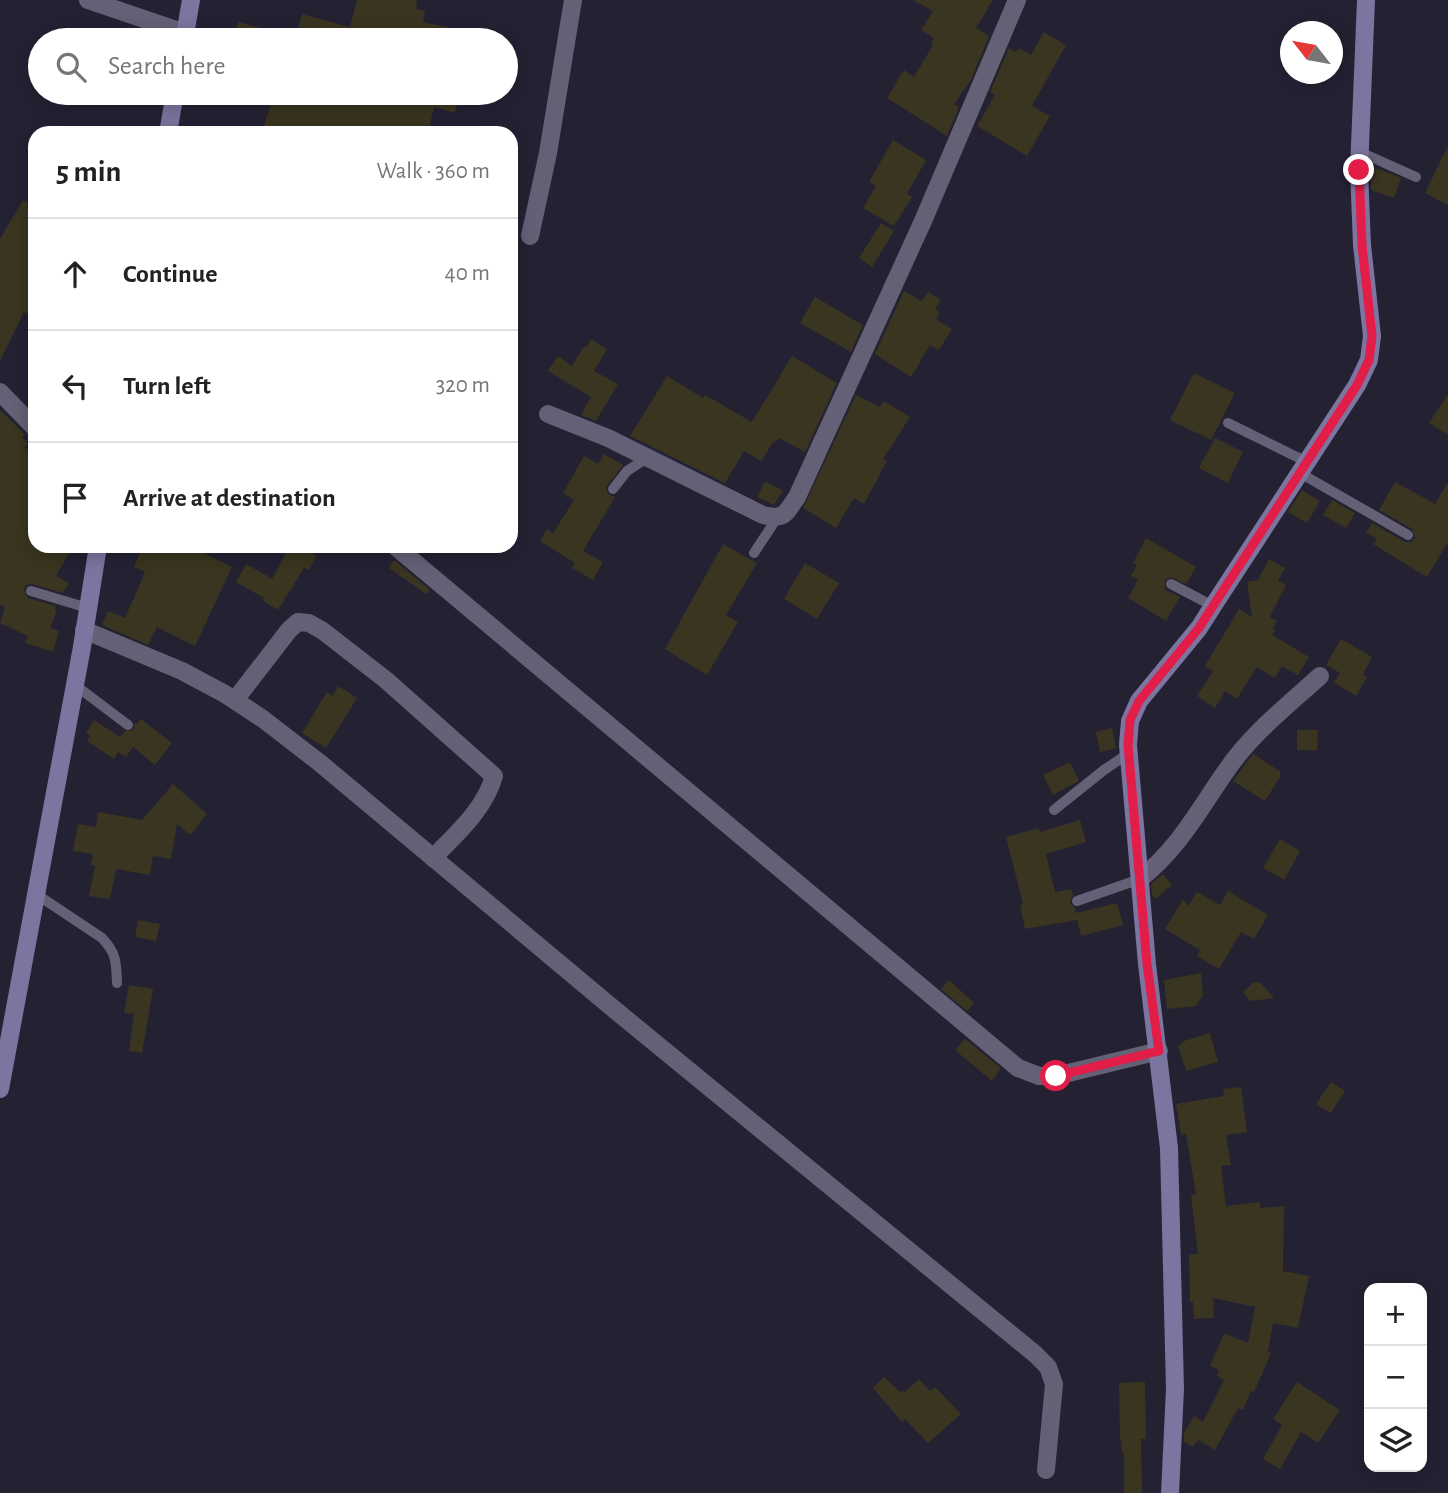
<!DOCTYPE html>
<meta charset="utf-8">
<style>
body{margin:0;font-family:"Alegreya Sans",sans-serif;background:#f6f6f6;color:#222}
.controls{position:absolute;right:21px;bottom:21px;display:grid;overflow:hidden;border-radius:14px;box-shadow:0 4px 18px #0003}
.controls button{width:63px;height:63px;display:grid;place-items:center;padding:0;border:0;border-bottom:2px solid #e0e0e0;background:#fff;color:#222;font:35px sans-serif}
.compass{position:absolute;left:1280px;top:21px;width:63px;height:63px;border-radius:50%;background:#fff;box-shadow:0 4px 18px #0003;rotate:301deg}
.stop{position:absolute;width:21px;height:21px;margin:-16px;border:5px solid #e11d48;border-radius:50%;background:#fff}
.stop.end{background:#e11d48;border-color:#fff;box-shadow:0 2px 7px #0008}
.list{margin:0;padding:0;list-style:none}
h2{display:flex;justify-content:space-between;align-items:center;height:91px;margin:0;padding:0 28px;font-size:30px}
h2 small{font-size:23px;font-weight:400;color:#767676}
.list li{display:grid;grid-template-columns:46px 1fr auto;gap:21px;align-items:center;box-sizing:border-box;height:112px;padding:0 28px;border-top:2px solid #e0e0e0}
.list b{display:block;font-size:26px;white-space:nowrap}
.list em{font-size:23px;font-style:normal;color:#767676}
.icon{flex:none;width:38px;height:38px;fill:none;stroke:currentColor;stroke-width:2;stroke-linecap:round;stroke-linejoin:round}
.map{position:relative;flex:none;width:1448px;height:1493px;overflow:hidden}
.search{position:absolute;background:#fff;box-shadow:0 4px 18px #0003;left:28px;top:28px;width:490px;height:77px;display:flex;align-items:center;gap:18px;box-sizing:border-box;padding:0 24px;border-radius:38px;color:#767676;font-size:26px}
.panel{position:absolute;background:#fff;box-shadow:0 4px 18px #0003;left:28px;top:126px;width:490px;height:427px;border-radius:21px}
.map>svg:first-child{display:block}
.building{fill:#393520}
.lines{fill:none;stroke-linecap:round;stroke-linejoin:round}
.lane{stroke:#646177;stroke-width:10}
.street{stroke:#646177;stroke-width:18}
.secondary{stroke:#7c75a0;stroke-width:18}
.route{stroke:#e11d48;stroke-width:9}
</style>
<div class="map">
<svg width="1448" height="1493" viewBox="0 0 1448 1493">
<rect width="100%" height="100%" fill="#242133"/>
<g class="building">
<path d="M357 0H417L416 9 425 11 423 22 476 33 475 40H416L377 32 381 35 380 40H295L302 14 350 27Z"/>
<path d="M913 0H993L976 28 989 36 971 80 954 104 959 107 947 136 887 98 904 70 914 77 933 45 931 44 934 38 921 30 933 11Z"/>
<path d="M238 22 287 34 286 40H233Z"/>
<path d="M1044 32 1066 45 1032 106 1050 116 1027 156 977 126 995 95 990 92 1009 48 1016 52 1019 48 1031 55Z"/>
<path d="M274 93H388L400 96V93H460L455 113 434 107 428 133H262Z"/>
<path d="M893 140 926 160 907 194 912 197 894 226 863 208 876 186 869 182Z"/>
<path d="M1448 146V205L1425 193Z"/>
<path d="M1373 167 1401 178 1394 198 1371 190V176Z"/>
<path d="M23 200 35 207V318L24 312 0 361V239Z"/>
<path d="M881 223 894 231 872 267 859 258Z"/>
<path d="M904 291 922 301 928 292 941 300 935 309 940 312 936 319 952 329 939 350 930 345 911 377 875 354Z"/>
<path d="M815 297 863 325 851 352 800 323Z"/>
<path d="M591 339 607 349 594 371 618 384 596 421 581 415 591 397 548 371 558 356 572 366 584 346 586 348Z"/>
<path d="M792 356 837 383 805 452 779 438 776 442 774 441 761 461 744 451 725 483 630 436 667 376 703 398 705 395 752 422Z"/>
<path d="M1194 373 1235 393 1211 440 1170 420Z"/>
<path d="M1448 394V435L1429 423Z"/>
<path d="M856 395 880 407 883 401 910 417 883 459 887 461 864 504 854 498 836 528 803 508Z"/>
<path d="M0 410 25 434 22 438 28 442 25 448 35 455V546H56L69 553 56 576 69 583 63 593 32 584 26 585 24 590 28 598 56 606 55 609 57 610 50 628 59 631 53 652 25 643 28 636 0 623 5 607 0 605Z"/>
<path d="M1215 438 1243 452 1228 483 1199 468Z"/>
<path d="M604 454 623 465 606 487 608 494 615 497 583 551 603 562 593 580 572 568 575 563 540 541 547 529 553 533 574 500 563 493 584 456 598 464Z"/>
<path d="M765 481 783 491 774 505 757 497Z"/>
<path d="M1395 482 1435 504 1448 482V542L1427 577 1373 544 1377 539 1366 533 1372 523 1405 542H1411L1415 538 1412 529 1379 510Z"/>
<path d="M1302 490 1320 501 1307 523 1288 512Z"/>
<path d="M1332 500 1355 513 1346 528 1323 515Z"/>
<path d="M1146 538 1196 567 1186 584 1171 577 1165 580V589L1180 597 1166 621 1128 598 1138 580 1131 576 1137 565 1133 563Z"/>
<path d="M723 544 757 563 726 615 738 622 707 675 665 649Z"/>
<path d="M143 546H189L232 567 195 646 157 627 148 645 102 625 108 611 125 618 145 572 134 567Z"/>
<path d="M290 546H298L317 556 309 570 304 568 278 610 262 600 264 598 236 582 246 564 272 579Z"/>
<path d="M1269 559 1285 568 1278 580 1286 585 1270 617 1277 621 1273 629 1275 630 1272 635 1309 657 1298 675 1282 666 1275 678 1257 667 1237 699 1225 691 1215 708 1197 696 1213 671 1205 666 1239 609 1252 617 1247 582 1258 580Z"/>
<path d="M394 560 430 590 426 594 389 568Z"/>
<path d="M805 563 839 583 817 619 784 599Z"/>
<path d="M1341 639 1372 657 1363 674 1367 677 1356 696 1334 683 1340 673 1326 665Z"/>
<path d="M338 686 357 698 326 748 302 733 327 692 332 696Z"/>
<path d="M141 719 172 743 155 765 133 747 126 757 118 752 114 759 87 741 90 735 86 733 94 720 120 737 125 731 133 730 135 723 137 724Z"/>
<path d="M1112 728 1116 748 1100 752 1096 732Z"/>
<path d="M1297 730H1318L1317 750H1297Z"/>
<path d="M1253 754 1280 771V777L1265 801 1233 781Z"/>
<path d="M1070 762 1079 781 1053 795 1043 775Z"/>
<path d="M173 784 207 814 190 835 177 824 171 859 153 856 150 875 116 869 110 899 89 896 95 866 91 865 93 854 73 851 78 824 96 827 98 812 142 820Z"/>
<path d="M1080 820 1086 842 1046 854 1055 892 1071 889 1073 895 1070 903 1075 908 1076 913 1117 903 1123 925 1081 936 1077 920 1025 929 1020 905 1023 904 1006 837 1039 828 1040 832Z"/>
<path d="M1280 839 1300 851 1284 880 1263 868Z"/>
<path d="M1163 874 1172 885 1155 899 1152 895 1151 884Z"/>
<path d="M1228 891 1268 915 1254 939 1241 932 1219 969 1197 956 1200 950 1165 929 1183 899 1188 906 1197 892 1220 905Z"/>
<path d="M138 920 160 924 156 941 135 937Z"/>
<path d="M1201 973 1203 995 1196 1006 1167 1009 1164 980Z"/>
<path d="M949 980 974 1003 967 1011 941 989Z"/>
<path d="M1254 982H1260L1274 998 1250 1001 1243 992Z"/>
<path d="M129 985 153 989 142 1053 129 1051 134 1014 124 1013Z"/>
<path d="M1210 1033 1218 1062 1186 1071 1178 1046 1184 1041Z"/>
<path d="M965 1039 1001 1068 992 1081 955 1050Z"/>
<path d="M1331 1082 1345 1091 1331 1113 1316 1104Z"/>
<path d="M1241 1087 1247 1132 1226 1135 1231 1165 1221 1166 1226 1206 1260 1202V1208L1284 1206 1283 1271 1309 1276 1298 1328 1273 1323 1268 1352 1271 1353 1254 1392 1251 1391 1243 1410 1238 1408 1215 1450 1198 1440 1193 1447 1184 1442V1433L1194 1416 1203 1422 1224 1380 1217 1376 1219 1370 1210 1366 1224 1333 1248 1343 1255 1307 1213 1298 1214 1318 1194 1319 1193 1302H1190L1189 1254H1198L1191 1195 1196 1194 1186 1134 1181 1135 1176 1104 1224 1096 1223 1089Z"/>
<path d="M884 1377 900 1392 903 1390 905 1392 919 1379 930 1391 935 1387 961 1414 928 1443 905 1419 902 1422 873 1388Z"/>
<path d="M1145 1382 1146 1439H1141L1142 1493H1124V1453H1122L1121 1439H1120L1119 1383Z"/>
<path d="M1297 1382 1340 1410 1318 1443 1301 1432 1280 1469 1263 1459 1282 1425 1273 1419Z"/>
</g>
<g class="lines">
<g class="lane">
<path d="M1360 152 1416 177"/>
<path d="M1228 423 1307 462"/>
<path d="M1300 473 1408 535"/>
<path d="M613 489 627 471 647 458"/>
<path d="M754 553 777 518"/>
<path d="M1171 584 1213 606"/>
<path d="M31 591 88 608"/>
<path d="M75 685 128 725"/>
<path d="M1054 810 1104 770 1129 753"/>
<path d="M36 894 102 938C117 954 116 962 117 983"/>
<path d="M1077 901 1140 879"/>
</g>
<g class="street">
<path d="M88 0 185 33"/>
<path d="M530 236 548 153 573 0"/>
<path d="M0 392 35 428"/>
<path d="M548 414 608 438 763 515C785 520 785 514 797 497L923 221 1017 0"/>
<path d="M395 546 1018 1068 1039 1076H1056L1159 1051"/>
<path d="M84 630 182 671 225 694 263 719 320 763 615 1010 1035 1354 1048 1367 1054 1384 1046 1470"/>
<path d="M235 700 289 630 298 622 309 623 323 631 386 680 494 776C485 809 456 834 433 858"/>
<path d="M1140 879C1179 848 1198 811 1226 771 1251 734 1287 706 1320 676"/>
</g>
<g class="secondary">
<path d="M184 40 191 0"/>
<path d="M168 133 175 93"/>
<path d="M0 1089 82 647 98 546"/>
<path d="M1170 1493 1175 1389 1169 1148 1147 964 1128 745 1130 721 1139 701 1199 628 1213 606 1357 385 1369 360 1372 336 1362 245 1359 170 1366 0"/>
</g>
</g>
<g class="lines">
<path class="route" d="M1056 1076 1159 1051 1147 964 1128 745 1130 720 1139 701 1199 628 1213 606 1357 385 1369 360 1372 336 1362 245 1359 170"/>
</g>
</svg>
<div class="controls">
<button>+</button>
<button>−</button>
<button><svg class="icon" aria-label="layers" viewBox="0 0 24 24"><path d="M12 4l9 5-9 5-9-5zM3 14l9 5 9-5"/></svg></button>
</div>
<svg class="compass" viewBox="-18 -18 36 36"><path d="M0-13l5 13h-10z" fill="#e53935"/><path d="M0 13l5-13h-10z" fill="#767676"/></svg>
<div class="stop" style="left:1056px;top:1076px"></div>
<div class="stop end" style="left:1359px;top:170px"></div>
<div class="search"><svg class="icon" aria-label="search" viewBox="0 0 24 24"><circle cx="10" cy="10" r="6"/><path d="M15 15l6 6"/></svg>Search here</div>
<section class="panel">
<h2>5 min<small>Walk · 360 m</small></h2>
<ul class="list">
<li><svg class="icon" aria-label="ahead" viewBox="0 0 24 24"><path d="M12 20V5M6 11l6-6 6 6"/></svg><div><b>Continue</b></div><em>40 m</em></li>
<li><svg class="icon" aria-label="left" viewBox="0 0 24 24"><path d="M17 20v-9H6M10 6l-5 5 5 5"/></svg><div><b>Turn left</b></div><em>320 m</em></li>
<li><svg class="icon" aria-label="arrive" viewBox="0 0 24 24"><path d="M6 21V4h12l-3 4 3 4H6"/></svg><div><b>Arrive at destination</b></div></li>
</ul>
</section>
</div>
